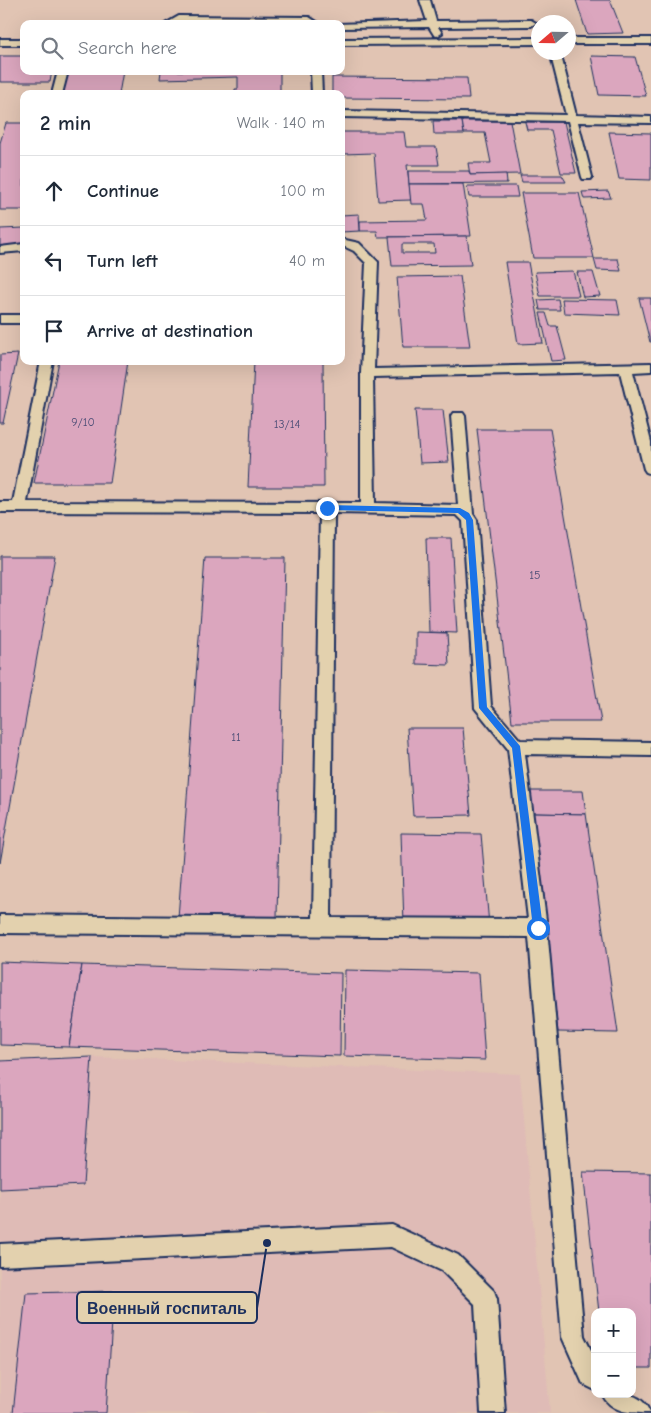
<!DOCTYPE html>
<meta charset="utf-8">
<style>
body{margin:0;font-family:"Comic Neue",sans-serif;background:#f6f6f7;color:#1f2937}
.controls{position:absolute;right:15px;bottom:15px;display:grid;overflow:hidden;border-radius:10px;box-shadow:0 5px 20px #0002}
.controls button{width:45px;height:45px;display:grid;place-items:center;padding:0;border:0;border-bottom:1px solid #e0e1e3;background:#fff;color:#1f2937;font:25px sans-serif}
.compass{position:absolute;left:531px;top:15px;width:45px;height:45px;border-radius:50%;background:#fff;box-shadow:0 5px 20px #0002;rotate:250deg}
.stop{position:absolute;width:15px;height:15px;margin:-11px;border:4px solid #1a73e8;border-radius:50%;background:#fff}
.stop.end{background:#1a73e8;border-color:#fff;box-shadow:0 1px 5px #0008}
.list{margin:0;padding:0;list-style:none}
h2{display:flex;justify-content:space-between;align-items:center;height:65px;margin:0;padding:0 20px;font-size:21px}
h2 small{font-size:16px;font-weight:400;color:#747a83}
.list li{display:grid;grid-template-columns:32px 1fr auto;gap:15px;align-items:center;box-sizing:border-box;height:70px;padding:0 20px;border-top:1px solid #e0e1e3}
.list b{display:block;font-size:19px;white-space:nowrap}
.list em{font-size:16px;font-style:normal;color:#747a83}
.icon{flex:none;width:28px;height:28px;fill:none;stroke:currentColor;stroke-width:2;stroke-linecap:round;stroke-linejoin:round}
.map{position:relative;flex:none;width:651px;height:1413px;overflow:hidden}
.search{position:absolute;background:#fff;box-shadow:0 5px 20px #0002;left:20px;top:20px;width:325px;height:55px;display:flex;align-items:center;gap:12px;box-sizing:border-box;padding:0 18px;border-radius:10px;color:#747a83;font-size:19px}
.panel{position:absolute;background:#fff;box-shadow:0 5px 20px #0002;left:20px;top:90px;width:325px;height:275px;border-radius:10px}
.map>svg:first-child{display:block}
.built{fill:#dfbbb6}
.building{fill:#dba6be;stroke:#1b2f5e;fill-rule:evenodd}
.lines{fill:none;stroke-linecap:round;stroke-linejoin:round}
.lane-casing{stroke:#1b2f5e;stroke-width:4}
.lane{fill:#e3d1ae;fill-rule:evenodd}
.route{fill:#1a73e8}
.labels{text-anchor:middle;stroke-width:4.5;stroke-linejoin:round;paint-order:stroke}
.number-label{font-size:12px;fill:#4b4d76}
.leader{fill:none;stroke:#1b2f5e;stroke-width:2}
.callout-dot{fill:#1b2f5e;stroke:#e3d1ae;stroke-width:2}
.callout{fill:#e3d1ae;stroke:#1b2f5e;stroke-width:2}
.callout-label{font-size:16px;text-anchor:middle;font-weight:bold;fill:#1b2f5e}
</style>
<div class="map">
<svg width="651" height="1413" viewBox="0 0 651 1413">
<rect width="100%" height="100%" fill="#e1c4b3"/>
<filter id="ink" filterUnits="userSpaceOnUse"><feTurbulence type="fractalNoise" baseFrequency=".02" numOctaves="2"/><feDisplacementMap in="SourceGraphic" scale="10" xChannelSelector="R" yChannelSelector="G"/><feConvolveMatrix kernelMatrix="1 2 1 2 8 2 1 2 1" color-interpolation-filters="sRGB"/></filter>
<g filter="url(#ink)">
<path class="built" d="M92 1057 520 1074 550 1413H0V1061Z"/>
<g class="building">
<path d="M576 0H610L623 33 587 34Z"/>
<path d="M0 56H24V71H52L50 82H0Z"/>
<path d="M591 56 635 57 646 96 599 95Z"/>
<path d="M66 71H123L119 94H61Z"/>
<path d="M161 71H280V94H235V89H238V77L160 79Z"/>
<path d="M332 77 467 78 469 99 341 98V94H332Z"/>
<path d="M433 121H462L464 134H434Z"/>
<path d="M462 121H510L520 174 470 175 468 163H491L485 133H464Z"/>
<path d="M525 122H564L576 173H561L551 130H527Z"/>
<path d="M6 123H24V210H0V143Z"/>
<path d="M342 132H404L406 147H436L439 165H407L411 200 378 201 374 153 343 154Z"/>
<path d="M609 132 651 133V180L619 179Z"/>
<path d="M408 171H469L470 175 506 174 507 183 409 184Z"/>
<path d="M520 175H562L566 182H522Z"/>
<path d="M409 184H463L471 236 378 237 377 231H360V221L427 220 424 204H411Z"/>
<path d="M467 186H516L518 197H469Z"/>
<path d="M608 191 611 198 584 199 582 192Z"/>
<path d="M521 193H579L594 258H533Z"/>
<path d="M359 214 360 231 341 232V215Z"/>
<path d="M24 228V245L0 247V229Z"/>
<path d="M467 236 471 265 392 266 389 237ZM402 244H434L435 253H402Z"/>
<path d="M594 259H618L621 271 597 270Z"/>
<path d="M505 262H528L543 343 518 344Z"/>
<path d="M573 271 579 296H540L535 272Z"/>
<path d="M577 272H593L600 296 583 297Z"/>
<path d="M460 276 470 347H403L397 277Z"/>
<path d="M639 298H651V342H650Z"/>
<path d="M558 299 560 310H540L538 300Z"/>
<path d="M562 299 617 300 620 315 564 313Z"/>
<path d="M540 313H546L550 326H557L566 360 551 361Z"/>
<path d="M18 354 3 423H0V355Z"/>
<path d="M59 361H128L110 483H34Z"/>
<path d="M254 361H323L324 487H248Z"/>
<path d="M415 410H443L449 462 420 463Z"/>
<path d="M477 429H550L601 722H512Z"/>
<path d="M426 538H451L457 633 429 632Z"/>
<path d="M0 556H55L0 863Z"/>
<path d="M205 558H285L277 917 178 918Z"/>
<path d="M416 632 447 633 449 665 416 664Z"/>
<path d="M407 728H463L471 815 413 816Z"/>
<path d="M530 791H583L586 814 533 813Z"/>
<path d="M533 813 586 814 618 1033 558 1032Z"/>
<path d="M401 833 481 834 489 925H404Z"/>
<path d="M0 962 82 965 69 1047 0 1045Z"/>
<path d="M82 965 341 973 340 1056 69 1047Z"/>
<path d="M345 970 479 973 485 1060 344 1056Z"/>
<path d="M92 1057 83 1185 0 1189V1061Z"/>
<path d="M583 1172 651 1173V1368H632V1312H599Z"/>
<path d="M114 1291 106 1413H13L26 1293Z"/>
</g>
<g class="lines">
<g class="lane-casing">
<g id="lane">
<path d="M420 0H430L436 21 531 20 536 23 531 26 438 27 442 33 437 36 434 35 429 27 341 28V24H337L427 21Z"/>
<path d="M179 16 309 17 320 24 181 22 165 24Z"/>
<path d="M538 38V44L341 45V39Z"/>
<rect x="568" y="38" width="83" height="6"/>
<rect x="0" y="39" width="24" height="6"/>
<path d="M550 52H560L576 115 651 117V123L578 122 592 177 591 179H583L582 177 568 121 341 117V111L566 115Z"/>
<path d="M58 71H68L62 94H52Z"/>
<path d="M311 71H321L322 94H312Z"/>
<path d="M341 239 359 243 378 262 374 369 651 363V371L633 372 651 442V474L646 472 644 469 620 372 373 377 375 503 458 505 451 416 453 413H463L465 416 473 514 477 520 491 706 520 740 651 742V756L525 754 547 928 584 1336 595 1358V1390L583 1384 562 1337 529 937 0 933V915L313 918 320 513 0 512V502H13L41 361H53L27 502 361 503V373L366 263 354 251 341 245ZM334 513 457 515 463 521 475 708 508 749 528 919 331 918Z"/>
<path d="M24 244V251L0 253V247Z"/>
<rect x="0" y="315" width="24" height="8"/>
<path d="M392 1225 458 1255 494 1291 497 1299 505 1413H481L475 1304 442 1271 391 1247 0 1266V1244Z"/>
<path d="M602 1394C623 1394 641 1391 650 1413 630 1413 611 1413 602 1394Z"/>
</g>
</g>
<use href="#lane" class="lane"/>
</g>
</g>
<path class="route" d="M327 505 460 508 469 513 473 520 487 707 520 746 543 928 541 931H535L533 928 512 748 479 708 466 520 458 513 327 510 323 508Z"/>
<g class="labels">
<g class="number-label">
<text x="83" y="426">9/10</text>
<text x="287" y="428">13/14</text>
<text x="535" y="579">15</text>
<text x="236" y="741">11</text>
</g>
</g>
<path class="leader" d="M267 1243L257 1308"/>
<circle class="callout-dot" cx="267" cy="1243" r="5"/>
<rect class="callout" x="77" y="1292" width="180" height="31" rx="5"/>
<g class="callout-label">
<text x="167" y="1314">Военный госпиталь</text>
</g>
</svg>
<div class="controls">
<button>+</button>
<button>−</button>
</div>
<svg class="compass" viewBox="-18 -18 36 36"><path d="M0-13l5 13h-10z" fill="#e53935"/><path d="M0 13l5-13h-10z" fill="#747a83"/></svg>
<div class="stop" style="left:538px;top:928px"></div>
<div class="stop end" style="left:327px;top:508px"></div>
<div class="search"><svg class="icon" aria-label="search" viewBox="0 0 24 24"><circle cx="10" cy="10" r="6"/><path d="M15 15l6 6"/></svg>Search here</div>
<section class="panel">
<h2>2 min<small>Walk · 140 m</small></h2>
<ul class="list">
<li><svg class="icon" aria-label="ahead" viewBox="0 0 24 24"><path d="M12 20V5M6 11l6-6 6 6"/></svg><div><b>Continue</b></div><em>100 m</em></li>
<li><svg class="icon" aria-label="left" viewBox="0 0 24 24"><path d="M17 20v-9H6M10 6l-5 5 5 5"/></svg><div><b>Turn left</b></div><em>40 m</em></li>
<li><svg class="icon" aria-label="arrive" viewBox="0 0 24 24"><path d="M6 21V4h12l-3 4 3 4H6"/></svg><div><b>Arrive at destination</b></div></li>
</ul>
</section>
</div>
